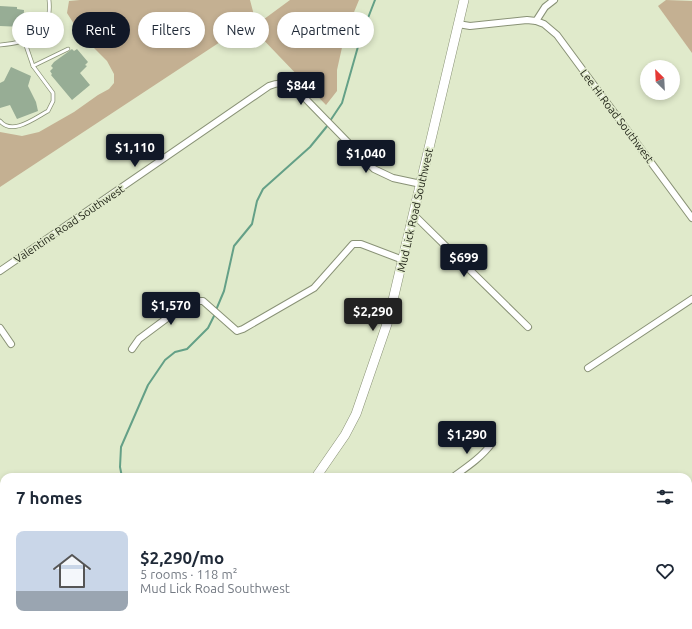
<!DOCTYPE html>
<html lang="en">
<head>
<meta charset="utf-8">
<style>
  :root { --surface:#fff; --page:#f6f6f7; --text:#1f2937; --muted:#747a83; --line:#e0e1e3; --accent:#111827 }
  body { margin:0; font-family:Ubuntu,sans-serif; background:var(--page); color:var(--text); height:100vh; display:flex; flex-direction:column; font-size:15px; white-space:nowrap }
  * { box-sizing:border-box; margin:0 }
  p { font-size:13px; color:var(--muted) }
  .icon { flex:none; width:22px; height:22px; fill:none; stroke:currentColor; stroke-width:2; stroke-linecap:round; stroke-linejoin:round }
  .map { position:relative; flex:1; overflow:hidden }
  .sheet { position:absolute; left:0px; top:473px; width:692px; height:156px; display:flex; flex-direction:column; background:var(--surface); border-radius:12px 12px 0 0; box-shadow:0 2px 6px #0003 }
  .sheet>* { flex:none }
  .top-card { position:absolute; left:12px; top:12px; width:400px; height:36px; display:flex; gap:8px }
  .needle { width:26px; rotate:336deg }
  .tools { position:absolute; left:640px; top:60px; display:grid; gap:8px }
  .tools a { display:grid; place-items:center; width:40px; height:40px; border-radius:50%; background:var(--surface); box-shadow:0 2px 6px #0003; font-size:20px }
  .price { position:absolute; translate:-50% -34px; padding:0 9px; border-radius:4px; background:var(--accent); color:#fff; font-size:13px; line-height:26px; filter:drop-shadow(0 1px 2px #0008) }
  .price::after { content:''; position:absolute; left:50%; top:24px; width:12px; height:9px; margin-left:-6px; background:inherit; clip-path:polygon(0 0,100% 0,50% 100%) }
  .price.selected { background:#222; color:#fff }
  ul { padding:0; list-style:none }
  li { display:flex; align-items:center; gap:12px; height:100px; padding:0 16px }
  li+li { border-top:1px solid var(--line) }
  li span { display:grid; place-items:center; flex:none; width:112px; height:80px; border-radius:8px; color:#555 }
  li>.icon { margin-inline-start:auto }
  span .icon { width:48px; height:48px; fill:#fffc; stroke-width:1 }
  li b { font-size:17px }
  h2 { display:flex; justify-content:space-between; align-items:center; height:48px; padding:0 16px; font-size:17px }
  .pill { padding:0 14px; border-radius:18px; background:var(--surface); box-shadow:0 2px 6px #0003; font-size:14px; line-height:36px }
  .pill.selected { background:var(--accent); color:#fff }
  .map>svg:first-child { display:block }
  .green { fill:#c4b092 }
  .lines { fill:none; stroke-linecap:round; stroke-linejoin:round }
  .stream { stroke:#64a087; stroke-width:2 }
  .building { fill:#97ad95 }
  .lane-casing { stroke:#899276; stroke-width:4.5 }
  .street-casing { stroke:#899276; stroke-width:8 }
  .secondary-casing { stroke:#899276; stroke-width:10 }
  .lane { stroke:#fff; stroke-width:3 }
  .street { stroke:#fff; stroke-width:6 }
  .secondary { stroke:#fff; stroke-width:9 }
  .labels { text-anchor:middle; stroke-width:3.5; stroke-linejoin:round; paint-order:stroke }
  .street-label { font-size:11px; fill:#1c1f14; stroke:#e0eacb }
</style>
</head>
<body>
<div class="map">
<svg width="692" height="629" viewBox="0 0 692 629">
  <rect width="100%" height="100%" fill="#e0eacb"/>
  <g class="green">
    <polygon points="80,0 250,0 255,19 0,187 0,132 22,136 39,132 74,112 98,95 109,89 114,83 114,74 107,61 81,35 67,13 69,1"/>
    <polygon points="290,0 359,0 345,34 337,70 337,91 326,105 252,28"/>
    <polygon points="666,0 692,1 692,53 658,6"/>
  </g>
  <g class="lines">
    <g class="stream">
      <polyline points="330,121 342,103 361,36 375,0"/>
      <polyline points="216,310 224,291 234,246 252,224 257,201 263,189 310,147 328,125"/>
      <polyline points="122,477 120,467 121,447 148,385 165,360 175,352 187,349 208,328 215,314"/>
      <polyline points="87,629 89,625"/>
    </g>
  </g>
  <g class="building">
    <polygon points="0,6 17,7 17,9 24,10 23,27 0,26"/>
    <polygon points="72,49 74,51 77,49 88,62 85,65 87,66 80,73 90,85 72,100 51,75 52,74 50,71 53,68 51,66 54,62"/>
    <polygon points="11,67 31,76 28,86 36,102 38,111 17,119 10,105 0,108 0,83 4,81"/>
  </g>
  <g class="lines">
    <defs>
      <g id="lane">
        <path d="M0,45c28,-2 53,-12 49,-45"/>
        <polyline points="33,66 68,49"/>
        <path d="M0,121c12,15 35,-3 48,-10l5,-10v-8l-20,-27 -9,-26"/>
        <polyline points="51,629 54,625"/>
      </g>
      <g id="street">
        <polyline points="536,21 544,24 557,35 692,218"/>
        <polyline points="458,24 470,26 527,20 536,21 545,7 554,0"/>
        <polyline points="414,215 528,327"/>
        <path d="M0,271l269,-185c10,-4 18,-4 27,3l78,80 19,9 28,6"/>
        <polyline points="0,328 11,344"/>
        <polyline points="132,349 139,339 190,301 203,301 237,331 243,329 314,288 353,244 361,244 403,260"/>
        <polyline points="588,368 692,299"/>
        <path d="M453,477c14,-10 29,-20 39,-34"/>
        <polyline points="688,559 692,558"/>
        <polyline points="365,629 366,625"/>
        <polyline points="649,629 651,625"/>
      </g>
      <g id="secondary">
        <polyline points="316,477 345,435 356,414 388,321 464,0"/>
        <polyline points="0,569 4,573"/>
        <polyline points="60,625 68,629"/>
        <polyline points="262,629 262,625"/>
      </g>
    </defs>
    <use href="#lane" class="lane-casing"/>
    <use href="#street" class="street-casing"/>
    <use href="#secondary" class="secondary-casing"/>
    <use href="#lane" class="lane"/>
    <use href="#street" class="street"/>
    <use href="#secondary" class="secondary"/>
  </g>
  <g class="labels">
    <g class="street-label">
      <text transform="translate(617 116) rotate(53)" y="4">Lee Hi Road Southwest</text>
      <text transform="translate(415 210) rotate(-77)" y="4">Mud Lick Road Southwest</text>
      <text transform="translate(69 224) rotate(-34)" y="4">Valentine Road Southwest</text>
    </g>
  </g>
</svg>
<div class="tools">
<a><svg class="needle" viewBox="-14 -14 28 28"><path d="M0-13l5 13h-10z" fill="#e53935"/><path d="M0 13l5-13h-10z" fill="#747a83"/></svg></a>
</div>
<b class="price" style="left:301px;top:106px">$844</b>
<b class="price" style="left:135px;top:168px">$1,110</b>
<b class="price" style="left:366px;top:174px">$1,040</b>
<b class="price" style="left:464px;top:278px">$699</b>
<b class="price" style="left:171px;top:326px">$1,570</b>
<b class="price selected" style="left:373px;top:332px">$2,290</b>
<b class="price" style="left:467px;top:455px">$1,290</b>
<div class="top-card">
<a class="pill">Buy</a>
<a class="pill selected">Rent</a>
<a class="pill">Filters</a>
<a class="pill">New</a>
<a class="pill">Apartment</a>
</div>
<section class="sheet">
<h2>7 homes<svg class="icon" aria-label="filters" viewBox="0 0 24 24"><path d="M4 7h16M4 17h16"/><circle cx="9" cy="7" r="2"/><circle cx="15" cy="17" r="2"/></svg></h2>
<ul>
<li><span style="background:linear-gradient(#c9d6e8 75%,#9aa5b1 0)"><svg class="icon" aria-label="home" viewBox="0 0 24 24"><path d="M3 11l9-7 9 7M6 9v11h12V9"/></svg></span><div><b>$2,290/mo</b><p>5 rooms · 118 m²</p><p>Mud Lick Road Southwest</p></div><svg class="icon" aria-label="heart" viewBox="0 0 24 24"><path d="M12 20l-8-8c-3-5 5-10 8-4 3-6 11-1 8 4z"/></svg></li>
</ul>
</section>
</div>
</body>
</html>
